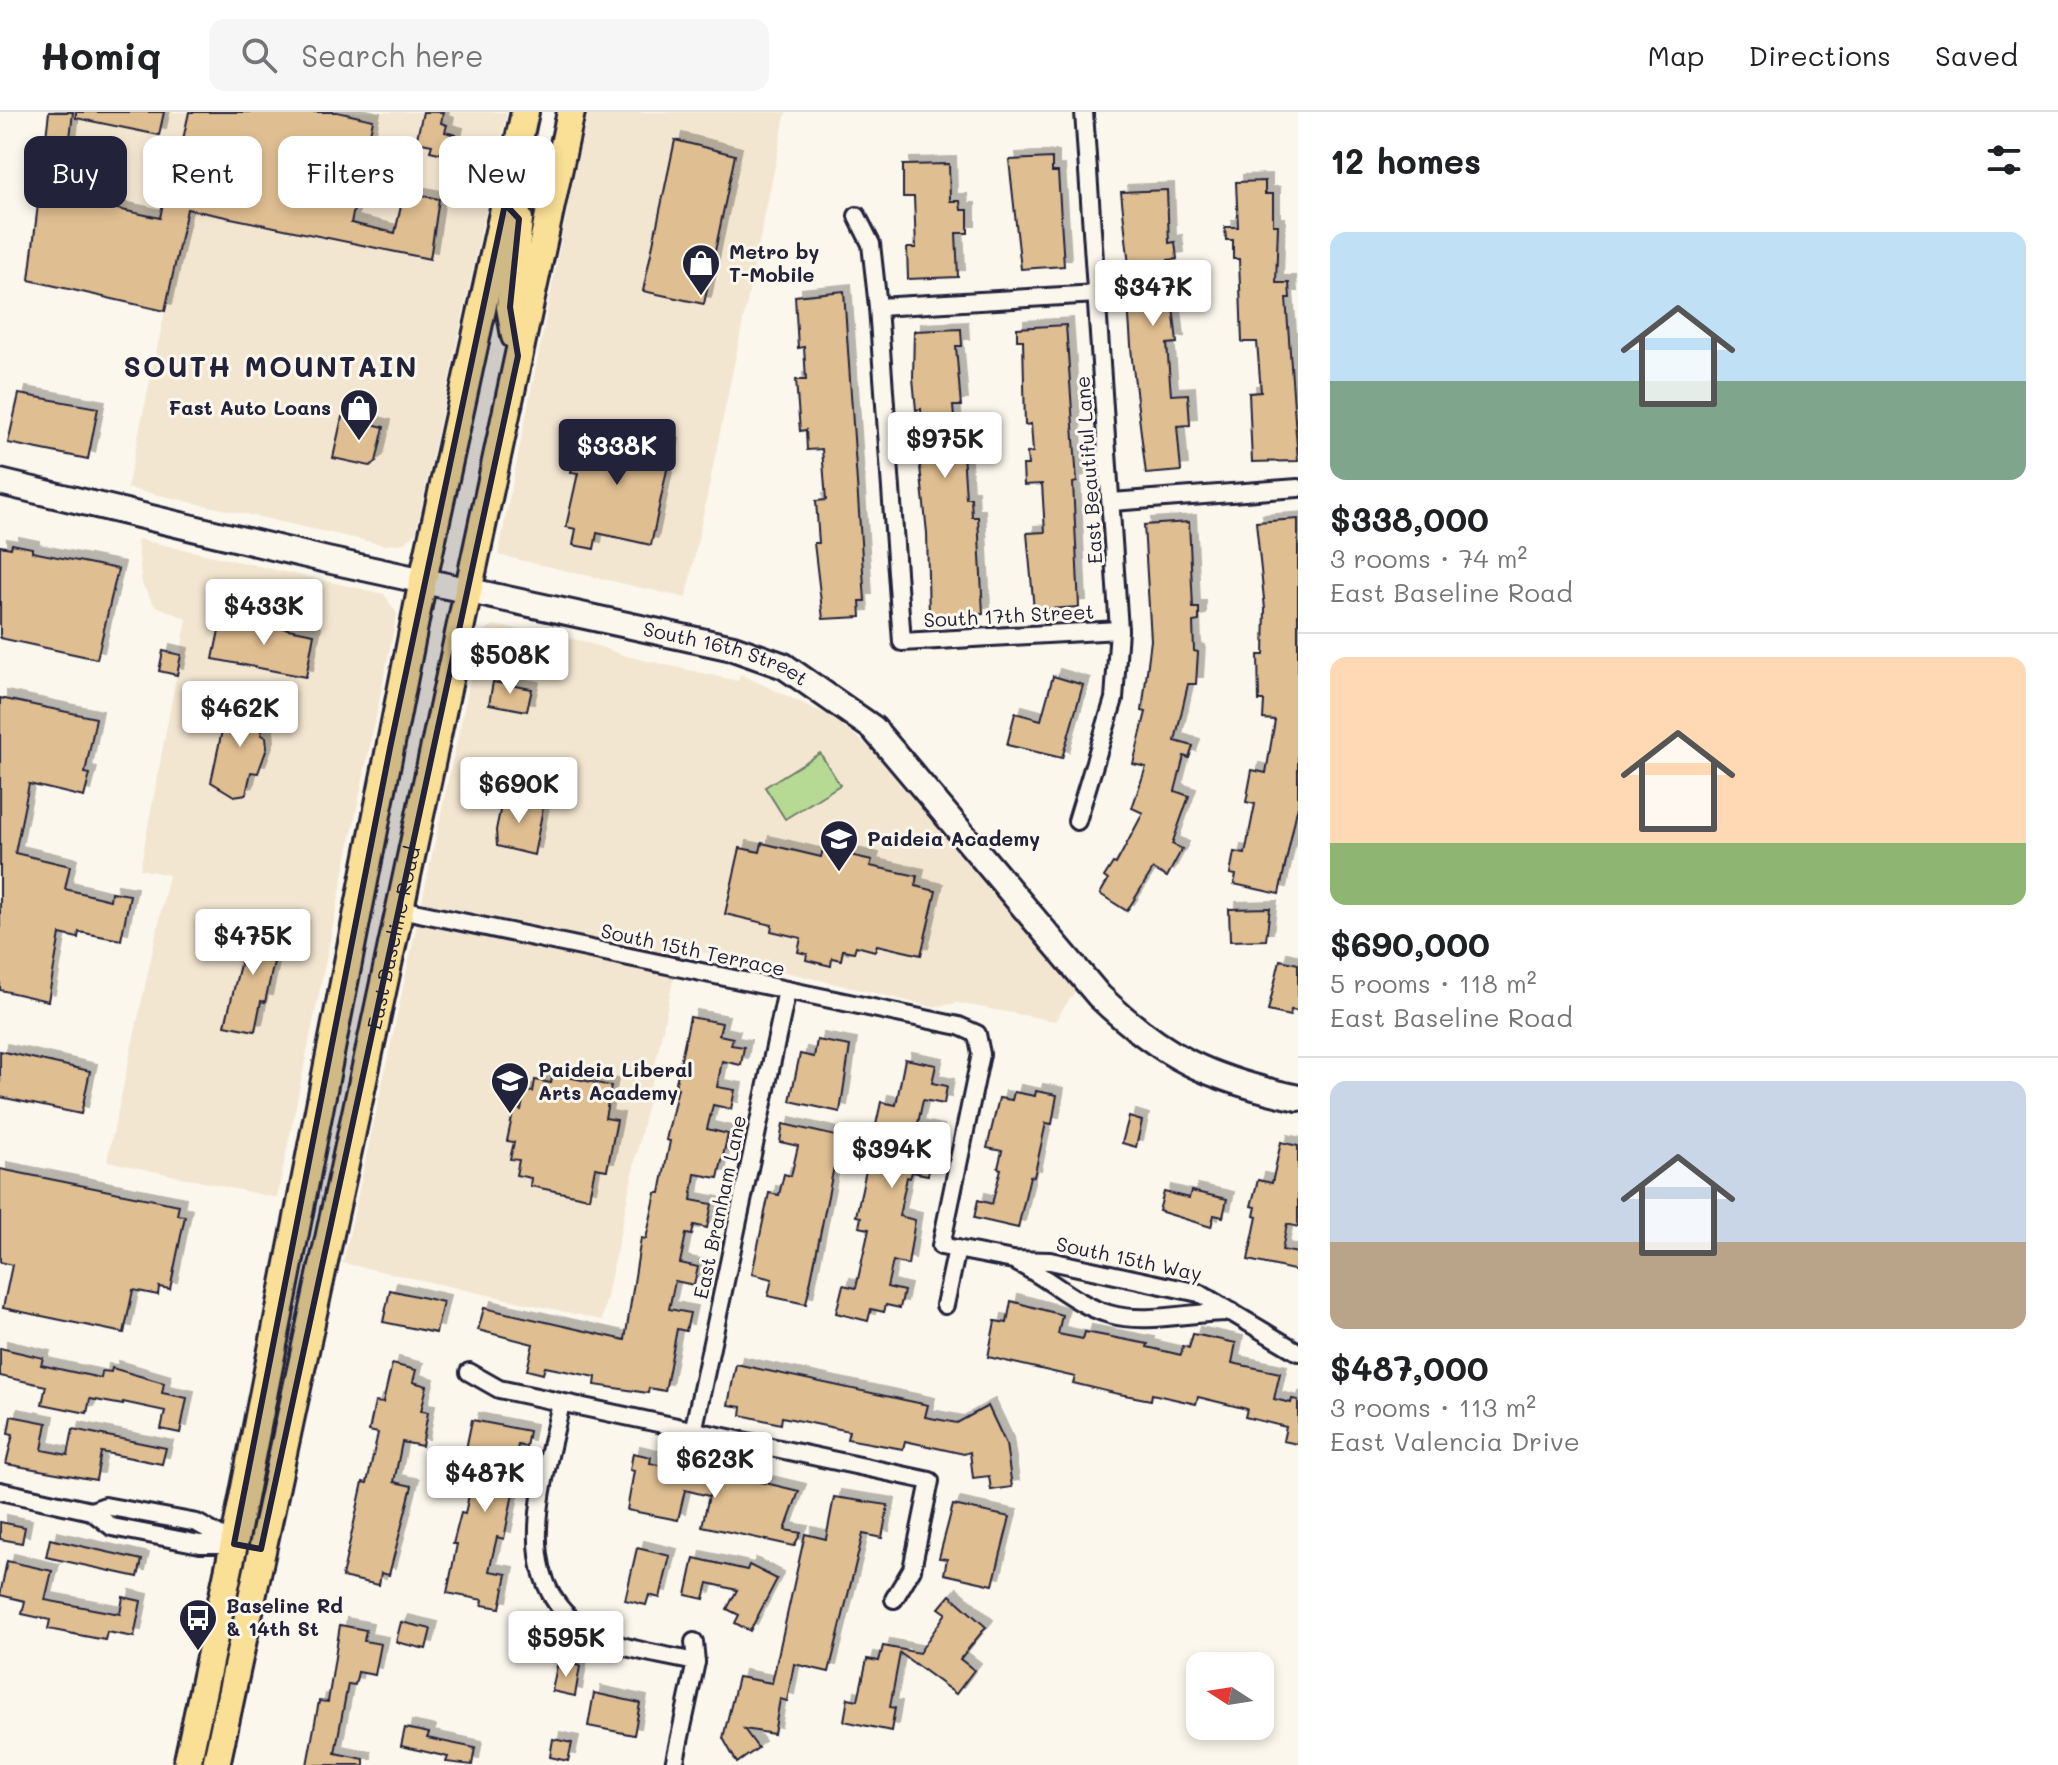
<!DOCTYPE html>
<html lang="en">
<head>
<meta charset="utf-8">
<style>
  :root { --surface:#fff; --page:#f6f6f6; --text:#202124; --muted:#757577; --line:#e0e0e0; --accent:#22223b }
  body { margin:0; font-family:Mali,sans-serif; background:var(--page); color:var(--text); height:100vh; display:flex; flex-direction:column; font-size:30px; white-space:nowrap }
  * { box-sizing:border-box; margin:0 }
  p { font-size:26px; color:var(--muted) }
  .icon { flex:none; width:44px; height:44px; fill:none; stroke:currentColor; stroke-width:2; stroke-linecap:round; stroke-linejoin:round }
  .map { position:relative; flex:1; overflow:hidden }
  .side { display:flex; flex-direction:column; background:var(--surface); width:760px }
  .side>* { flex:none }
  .top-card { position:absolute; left:24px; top:24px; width:760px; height:72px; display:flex; gap:16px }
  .needle { width:52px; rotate:282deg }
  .controls { position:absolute; left:1186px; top:1540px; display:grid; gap:16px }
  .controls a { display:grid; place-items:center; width:88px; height:88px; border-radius:16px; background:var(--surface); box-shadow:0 4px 12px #0003; font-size:40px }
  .price { position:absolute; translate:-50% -68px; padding:0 18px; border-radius:8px; background:#fff; color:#222; font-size:26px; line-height:52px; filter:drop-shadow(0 2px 4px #0008) }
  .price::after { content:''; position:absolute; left:50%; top:48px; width:24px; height:18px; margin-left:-12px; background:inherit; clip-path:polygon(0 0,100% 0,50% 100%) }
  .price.on { background:var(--accent); color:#fff }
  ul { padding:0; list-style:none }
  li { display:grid; align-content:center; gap:16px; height:424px; padding:0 32px }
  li+li { border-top:2px solid var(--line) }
  li span { display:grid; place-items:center; height:248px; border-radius:16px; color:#555 }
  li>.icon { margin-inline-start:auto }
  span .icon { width:144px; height:144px; fill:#fffc; stroke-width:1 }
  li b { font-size:34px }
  h2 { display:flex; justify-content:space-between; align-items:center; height:96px; padding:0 32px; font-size:34px }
  .tag { padding:0 28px; border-radius:16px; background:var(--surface); box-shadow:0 4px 12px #0003; font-size:28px; line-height:72px }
  .tag.on { background:var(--accent); color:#fff }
  header { display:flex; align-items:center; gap:48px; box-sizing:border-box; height:112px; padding:0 40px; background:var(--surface); border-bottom:2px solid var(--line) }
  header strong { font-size:38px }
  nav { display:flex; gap:44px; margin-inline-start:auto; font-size:28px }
  .search { width:560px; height:72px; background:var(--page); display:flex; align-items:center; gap:20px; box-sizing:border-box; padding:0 28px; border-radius:16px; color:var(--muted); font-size:30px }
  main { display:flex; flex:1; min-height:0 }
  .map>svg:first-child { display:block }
  .built { fill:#f3e6d1 }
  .green { fill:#b6d993; stroke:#6c7e67; stroke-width:2 }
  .building { fill:#dfbe91; stroke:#22223b; stroke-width:2; filter:url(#shadow) }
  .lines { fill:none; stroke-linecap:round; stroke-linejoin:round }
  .street-casing { stroke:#22223b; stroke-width:22 }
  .secondary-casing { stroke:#22223b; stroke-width:30 }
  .primary-casing { stroke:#22223b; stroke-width:32 }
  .street { stroke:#fbf7ec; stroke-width:16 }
  .secondary { stroke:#fbf7ec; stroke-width:24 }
  .primary { stroke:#fadf96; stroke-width:26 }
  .marked { fill:#22223b; fill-opacity:0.2; stroke:#22223b; stroke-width:6; stroke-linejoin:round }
  .labels { text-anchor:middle; stroke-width:6; stroke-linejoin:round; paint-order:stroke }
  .poi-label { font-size:20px; font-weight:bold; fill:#22223b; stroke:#fbf7ec; text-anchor:start }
  .street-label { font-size:20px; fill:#22223b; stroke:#fbf7ec }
  .district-label { font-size:28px; font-weight:bold; letter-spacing:2px; fill:#22223b; stroke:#fbf7ec }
</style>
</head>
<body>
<header>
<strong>Homiq</strong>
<div class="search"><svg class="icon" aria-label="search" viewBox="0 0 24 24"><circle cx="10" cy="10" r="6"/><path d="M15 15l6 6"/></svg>Search here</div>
<nav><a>Map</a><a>Directions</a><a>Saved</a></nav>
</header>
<main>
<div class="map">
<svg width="1298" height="1653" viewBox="0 0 1298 1653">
  <defs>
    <filter id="shadow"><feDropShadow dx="7" dy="-7" stdDeviation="0" flood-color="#0004"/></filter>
  </defs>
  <rect width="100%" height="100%" fill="#fbf7ec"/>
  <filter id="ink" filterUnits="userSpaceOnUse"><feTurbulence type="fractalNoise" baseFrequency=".0125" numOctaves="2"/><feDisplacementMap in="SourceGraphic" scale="16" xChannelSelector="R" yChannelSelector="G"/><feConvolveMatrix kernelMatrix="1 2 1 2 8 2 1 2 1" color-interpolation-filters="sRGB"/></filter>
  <g filter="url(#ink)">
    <g class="built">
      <polygon points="49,0 507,0 416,420 405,431 385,433 127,376 165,199 27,169"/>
      <polygon points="587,0 786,0 686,486 498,443"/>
      <polygon points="137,427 384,482 397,502 277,1086 107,1049 169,763 140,757 187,507 154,493 142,472"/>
      <polygon points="493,513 583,529 626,544 738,569 740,562 832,605 877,641 920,688 1076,878 1055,909 957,891 933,895 680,835 602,1208 343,1151 476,541 481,522"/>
    </g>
    <polygon class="green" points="820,641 840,673 785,707 765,675"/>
    <g class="building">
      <polygon points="49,0 73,0 66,61 57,60 55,84 160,106 164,86 184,90 191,58 177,55 189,0 337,0 373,8 351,111 395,121 404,80 439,87 430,147 187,97 165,199 29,168"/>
      <polygon points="76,0 164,0 159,23 76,6"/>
      <polygon points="423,0 443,0 441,11 447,13 445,20 456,23 452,44 430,39 432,33 416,30"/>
      <polygon points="675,28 735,43 704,192 643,179"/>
      <polygon points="1052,46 1052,60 1058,60 1064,154 1021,157 1009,48"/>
      <polygon points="949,52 950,89 960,89 961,98 968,98 968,121 956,121 958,165 908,167 907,136 916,136 914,85 903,85 903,53"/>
      <polygon points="1265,69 1265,82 1273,82 1273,113 1278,113 1276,171 1289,171 1290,186 1286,186 1298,349 1252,350 1249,281 1261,280 1257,230 1242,230 1239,147 1233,147 1233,128 1226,128 1225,115 1238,115 1236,70"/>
      <polygon points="1167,78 1169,131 1175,130 1177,147 1168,148 1177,231 1167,232 1171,283 1188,282 1190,313 1177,314 1181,359 1146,362 1132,247 1126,163 1130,163 1121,80"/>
      <polygon points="844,179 865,489 860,489 861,505 823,507 814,431 819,431 816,389 826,388 822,337 807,338 806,318 800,319 796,268 806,268 804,235 798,236 795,184"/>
      <polygon points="1066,213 1077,370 1073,371 1079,495 1034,498 1027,421 1045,420 1042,372 1024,373 1023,353 1028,353 1027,341 1033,340 1031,312 1025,313 1023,228 1017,228 1017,216"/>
      <polygon points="961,217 962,234 956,234 961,294 953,294 957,341 963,341 966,386 971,386 972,405 978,405 983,502 929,505 927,421 919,345 924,344 921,297 916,298 913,266 914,219"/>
      <polygon points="19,282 98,296 88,347 8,331"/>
      <polygon points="342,305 384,315 376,350 370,354 333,346"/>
      <polygon points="581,314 672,334 651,433 597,421 594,437 573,433 576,417 566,415 578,361 571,360"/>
      <polygon points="1298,407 1298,693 1279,782 1234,772 1236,763 1230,762 1234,740 1245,742 1255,692 1246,690 1252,658 1266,661 1275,608 1263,607 1264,589 1259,589 1258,543 1264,543 1265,497 1256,410"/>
      <polygon points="1189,410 1193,496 1199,496 1199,509 1193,510 1194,539 1198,540 1196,572 1188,572 1175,629 1193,634 1189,646 1184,644 1175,679 1189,684 1172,732 1182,737 1167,765 1153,757 1127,799 1100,782 1108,768 1104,765 1113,751 1116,752 1143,701 1132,696 1146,655 1133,652 1146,600 1142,599 1151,528 1144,413"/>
      <polygon points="12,432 32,436 32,440 118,457 97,547 0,526 0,434 11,436"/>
      <polygon points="222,504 314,522 306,565 213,547"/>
      <polygon points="163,539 181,543 177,563 159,559"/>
      <polygon points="1053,564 1083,573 1062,646 1007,633 1015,601 1041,608"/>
      <polygon points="493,570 532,577 527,599 489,592"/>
      <polygon points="0,586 96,606 85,661 90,662 84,685 29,672 15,741 70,754 65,777 110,788 111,780 130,783 121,828 79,820 78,826 60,822 48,889 0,878"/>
      <polygon points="247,592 266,603 261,623 266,625 267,636 258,661 251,660 246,682 234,684 211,670 227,595"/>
      <polygon points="508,684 526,694 527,688 544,691 534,743 497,734 496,718 501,694"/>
      <polygon points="762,731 821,745 823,737 872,748 870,754 917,764 915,774 936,779 921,843 877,833 875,839 856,834 854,840 843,838 841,848 832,846 831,854 806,848 807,842 798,840 801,826 771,819 772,813 725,802 740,736 760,740"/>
      <polygon points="1270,796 1266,828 1230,829 1229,797"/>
      <polygon points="250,812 281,819 265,890 261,889 255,919 225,913"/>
      <polygon points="1280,848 1298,852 1298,899 1291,898 1290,904 1268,899"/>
      <polygon points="690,905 722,911 719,923 733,926 731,933 744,935 741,953 722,949 717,975 735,978 731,997 713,993 707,1017 728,1022 718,1066 695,1062 691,1088 712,1092 707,1116 694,1113 692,1123 686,1122 680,1151 698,1155 694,1173 675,1169 669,1197 690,1201 686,1219 677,1217 665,1279 649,1276 648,1281 595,1273 596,1265 545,1255 543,1262 527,1258 533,1232 478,1218 484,1196 625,1228 641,1126 646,1127 656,1081 660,1081 670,1029 666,1028 678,976 675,975"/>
      <polygon points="817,928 850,934 840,1000 790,989 800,942 814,945"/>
      <polygon points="0,939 90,959 81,1002 0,985"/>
      <polygon points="905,947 936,953 932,971 947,974 944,992 923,988 917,1016 937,1020 928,1063 912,1060 910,1066 907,1065 899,1104 915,1108 908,1153 893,1149 887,1175 904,1179 900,1196 886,1193 884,1200 871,1197 868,1209 836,1201 843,1173 856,1176 869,1117 859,1115 861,1105 856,1104 881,990 896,993"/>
      <polygon points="553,962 611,974 605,1006 617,1008 607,1058 595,1056 589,1086 530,1074 531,1066 516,1063 519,1048 510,1047 514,1030 507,1029 514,996 521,998 525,979 533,980 535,968 551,971"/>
      <polygon points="1036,979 1057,983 1052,1012 1046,1011 1034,1065 1030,1064 1018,1116 974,1106 978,1088 992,1092 1001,1057 998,1056 1002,1039 987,1036 999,986 1012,988 1014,980 1035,984"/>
      <polygon points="1129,1005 1142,1009 1136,1035 1122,1031"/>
      <polygon points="783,1012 840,1025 806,1192 768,1184 772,1167 752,1162 769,1081 779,1083 784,1062 791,1064 798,1034 780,1030"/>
      <polygon points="1281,1030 1298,1034 1298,1115 1287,1112 1282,1138 1298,1141 1298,1159 1248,1148 1257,1105 1254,1104 1256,1095 1251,1094 1258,1068 1272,1071"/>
      <polygon points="0,1057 179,1093 177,1103 185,1104 170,1177 159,1175 158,1183 133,1178 124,1221 3,1196 12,1153 0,1150"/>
      <polygon points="1191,1079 1227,1087 1223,1105 1214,1103 1211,1115 1159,1099 1164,1080 1189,1086"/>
      <polygon points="390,1178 443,1190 436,1221 383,1210"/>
      <polygon points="1011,1189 1062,1203 1058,1222 1083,1227 1085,1220 1148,1232 1147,1235 1181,1243 1183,1234 1189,1236 1193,1222 1236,1231 1232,1251 1280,1261 1274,1287 1291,1291 1292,1287 1298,1288 1298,1332 1283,1329 1286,1315 1245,1305 1247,1297 1198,1285 1196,1292 1152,1282 1151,1288 1114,1281 1073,1271 1075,1265 988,1245 995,1209 1007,1211"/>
      <polygon points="0,1236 43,1246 41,1253 68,1259 101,1266 102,1259 111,1260 112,1256 164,1271 162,1281 187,1286 180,1321 161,1317 165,1299 123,1290 123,1293 90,1287 87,1301 42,1292 46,1274 0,1264"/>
      <polygon points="392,1252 416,1258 413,1270 427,1274 421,1299 428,1300 422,1334 402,1330 394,1370 412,1374 389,1463 381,1461 379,1473 342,1465 363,1370 367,1371 378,1321 369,1319 375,1290 383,1291"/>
      <polygon points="736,1252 928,1293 925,1305 957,1311 988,1294 1006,1332 1012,1375 991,1378 989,1364 973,1366 970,1340 964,1342 905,1329 903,1337 847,1327 849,1319 782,1305 781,1312 741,1303 742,1295 728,1293"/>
      <polygon points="11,1304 47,1311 42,1338 68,1343 73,1317 166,1336 162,1352 101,1340 96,1368 6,1352 13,1322 8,1321"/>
      <polygon points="472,1308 529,1319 526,1335 518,1333 515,1347 509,1346 502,1379 513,1381 504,1427 497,1425 489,1459 507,1462 500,1496 482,1493 483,1488 447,1481 457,1432 453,1432 461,1401 465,1402 478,1339 466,1337"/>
      <polygon points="633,1341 651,1345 650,1351 691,1361 693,1354 799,1379 785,1418 801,1421 794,1434 702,1414 709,1384 685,1378 678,1408 627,1398 634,1359 630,1358"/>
      <polygon points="834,1385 888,1393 882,1426 863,1422 829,1560 794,1552 787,1589 780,1587 774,1622 744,1617 758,1636 737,1651 723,1626 738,1565 772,1571 805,1422 826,1427"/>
      <polygon points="953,1393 1010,1405 993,1473 944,1462 947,1447 939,1446"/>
      <polygon points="0,1410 25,1415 22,1431 0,1427"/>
      <polygon points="50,1427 142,1448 138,1465 46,1445"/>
      <polygon points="637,1436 670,1444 660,1486 649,1483 646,1493 625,1488"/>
      <polygon points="694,1446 747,1458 749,1453 777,1467 750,1519 735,1511 739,1503 727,1497 737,1478 708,1471 704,1487 686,1483"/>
      <polygon points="7,1449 52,1459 45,1488 120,1502 123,1485 141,1489 134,1525 107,1520 105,1528 48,1517 50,1508 22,1502 25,1489 0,1483"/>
      <polygon points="950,1483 986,1515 960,1547 974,1558 956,1582 900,1541 890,1595 895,1596 891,1619 844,1609 848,1586 858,1588 867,1547 879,1549 883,1534 919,1541 946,1501 939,1496"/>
      <polygon points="401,1510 431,1517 426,1537 396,1530"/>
      <polygon points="340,1513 366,1518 364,1529 381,1532 375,1563 358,1560 355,1573 348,1572 335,1641 364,1647 364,1653 307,1653 319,1589 328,1590"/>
      <polygon points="558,1549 580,1554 575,1584 552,1579"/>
      <polygon points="594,1581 640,1591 634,1623 588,1614"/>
      <polygon points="405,1616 429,1621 427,1626 475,1636 472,1653 446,1650 448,1645 401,1634"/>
      <polygon points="553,1627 572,1631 568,1649 550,1645"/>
    </g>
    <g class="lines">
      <defs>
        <g id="street">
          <polyline points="857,104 871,132 878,195 902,530 1119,518"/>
          <polyline points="878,195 1097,182"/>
          <polyline points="1112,390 1298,376"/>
          <polyline points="1077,709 1114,587 1119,518 1084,0"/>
          <polyline points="400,797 959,914 977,922 981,942 941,1134 1013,1148 1050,1149 1199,1181 1298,1240"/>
          <path d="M1018,1151c31,15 58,42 91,51 39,11 83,-3 123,-2"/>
          <polyline points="945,1193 957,1137"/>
          <polyline points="469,1260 499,1277 930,1369 912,1457 894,1487"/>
          <path d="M561,1291c-18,86 -61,199 52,240 26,9 55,13 83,19"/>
          <polyline points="693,1320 787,878"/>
          <polyline points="0,1379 91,1399 112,1415 200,1432 234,1432"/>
          <polyline points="91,1399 105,1394 197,1411 234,1432"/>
          <polyline points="674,1653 696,1550 694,1530"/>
        </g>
        <g id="secondary">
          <path id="s1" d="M0,370l327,78 406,88 51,18 89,62 226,268c65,62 111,83 199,102"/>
        </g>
        <g id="primary">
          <polyline points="505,92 513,95 519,107 510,195 515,224"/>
          <polyline points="187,1653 234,1432 423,468 525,0"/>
          <path id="s2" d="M216,1653l355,-1653"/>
        </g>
      </defs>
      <use href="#street" class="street-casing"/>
      <use href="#secondary" class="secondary-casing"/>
      <use href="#primary" class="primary-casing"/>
      <use href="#street" class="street"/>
      <use href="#secondary" class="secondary"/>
      <use href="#primary" class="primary"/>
    </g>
  </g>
  <path class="marked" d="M505,92l14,15 -9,88 8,49 -257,1193 -27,-5 156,-796z"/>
  <defs>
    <symbol id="shop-pin" viewBox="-11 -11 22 30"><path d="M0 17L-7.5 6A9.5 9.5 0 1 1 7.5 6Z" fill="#22223b" stroke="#fbf7ec"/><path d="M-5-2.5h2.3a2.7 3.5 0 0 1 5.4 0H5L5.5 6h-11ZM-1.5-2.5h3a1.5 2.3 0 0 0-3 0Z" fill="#fff"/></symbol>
    <symbol id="school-pin" viewBox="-11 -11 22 30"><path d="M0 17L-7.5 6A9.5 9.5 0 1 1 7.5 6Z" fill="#22223b" stroke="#fbf7ec"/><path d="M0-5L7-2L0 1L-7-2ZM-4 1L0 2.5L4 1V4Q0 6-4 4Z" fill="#fff"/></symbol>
    <symbol id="bus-pin" viewBox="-11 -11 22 30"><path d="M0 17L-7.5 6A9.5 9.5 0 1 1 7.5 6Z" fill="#22223b" stroke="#fbf7ec"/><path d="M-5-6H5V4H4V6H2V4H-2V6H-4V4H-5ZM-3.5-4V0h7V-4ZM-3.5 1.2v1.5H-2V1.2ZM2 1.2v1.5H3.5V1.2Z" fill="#fff"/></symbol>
  </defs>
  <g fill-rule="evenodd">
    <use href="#shop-pin" x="679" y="129" width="44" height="60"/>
    <use href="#shop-pin" x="337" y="274" width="44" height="60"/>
    <use href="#school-pin" x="817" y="705" width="44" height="60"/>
    <use href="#school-pin" x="488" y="947" width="44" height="60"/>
    <use href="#bus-pin" x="176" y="1484" width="44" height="60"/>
  </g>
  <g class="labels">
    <g class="poi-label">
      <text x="729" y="147">Metro by<tspan x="729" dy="23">T-Mobile</tspan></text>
      <text x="331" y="303" text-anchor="end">Fast Auto Loans</text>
      <text x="867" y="734">Paideia Academy</text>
      <text x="538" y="965">Paideia Liberal<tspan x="538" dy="23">Arts Academy</tspan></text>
      <text x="226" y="1501">Baseline Rd<tspan x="226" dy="23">&amp; 14th St</tspan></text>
    </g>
    <g class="street-label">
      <text transform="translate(1089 358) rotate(-94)" y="7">East Beautiful Lane</text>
      <text transform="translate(1009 504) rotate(-3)" y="7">South 17th Street</text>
      <text dy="7" stroke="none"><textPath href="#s1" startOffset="746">South 16th Street</textPath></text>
      <text dy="7" stroke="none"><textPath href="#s2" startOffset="846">East Baseline Road</textPath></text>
      <text transform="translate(693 838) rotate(12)" y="7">South 15th Terrace</text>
      <text transform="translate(720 1095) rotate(-78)" y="7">East Branham Lane</text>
      <text transform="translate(1129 1147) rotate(12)" y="7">South 15th Way</text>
    </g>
    <g class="district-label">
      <text x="271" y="265">SOUTH MOUNTAIN</text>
    </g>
  </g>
</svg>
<div class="controls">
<a><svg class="needle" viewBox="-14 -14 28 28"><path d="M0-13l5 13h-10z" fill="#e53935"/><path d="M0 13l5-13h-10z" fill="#757577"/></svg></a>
</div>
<b class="price" style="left:1153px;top:216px">$347K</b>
<b class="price" style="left:945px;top:368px">$975K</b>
<b class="price on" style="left:617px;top:375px">$338K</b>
<b class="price" style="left:264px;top:535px">$433K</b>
<b class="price" style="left:510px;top:584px">$508K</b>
<b class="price" style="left:240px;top:637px">$462K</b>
<b class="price" style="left:519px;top:713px">$690K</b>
<b class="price" style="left:253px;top:865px">$475K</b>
<b class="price" style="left:892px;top:1078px">$394K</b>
<b class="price" style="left:715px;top:1388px">$623K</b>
<b class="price" style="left:485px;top:1402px">$487K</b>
<b class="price" style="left:566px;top:1567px">$595K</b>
<div class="top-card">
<a class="tag on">Buy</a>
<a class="tag">Rent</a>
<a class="tag">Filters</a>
<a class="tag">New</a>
</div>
</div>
<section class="side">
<h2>12 homes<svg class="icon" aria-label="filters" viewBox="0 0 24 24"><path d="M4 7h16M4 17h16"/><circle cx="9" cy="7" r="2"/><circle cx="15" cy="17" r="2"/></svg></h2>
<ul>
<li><span style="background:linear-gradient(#bfe0f5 60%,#7fa58c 0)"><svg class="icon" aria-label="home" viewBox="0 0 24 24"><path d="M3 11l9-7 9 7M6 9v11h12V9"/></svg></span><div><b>$338,000</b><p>3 rooms · 74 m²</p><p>East Baseline Road</p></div></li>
<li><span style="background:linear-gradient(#ffd9b3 75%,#8fb573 0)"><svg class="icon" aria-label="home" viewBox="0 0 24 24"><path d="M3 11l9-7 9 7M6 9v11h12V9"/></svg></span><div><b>$690,000</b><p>5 rooms · 118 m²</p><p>East Baseline Road</p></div></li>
<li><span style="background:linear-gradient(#c9d6e8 65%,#b9a48a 0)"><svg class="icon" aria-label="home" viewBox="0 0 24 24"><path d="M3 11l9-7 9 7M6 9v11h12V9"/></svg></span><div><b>$487,000</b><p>3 rooms · 113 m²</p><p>East Valencia Drive</p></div></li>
</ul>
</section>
</main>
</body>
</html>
